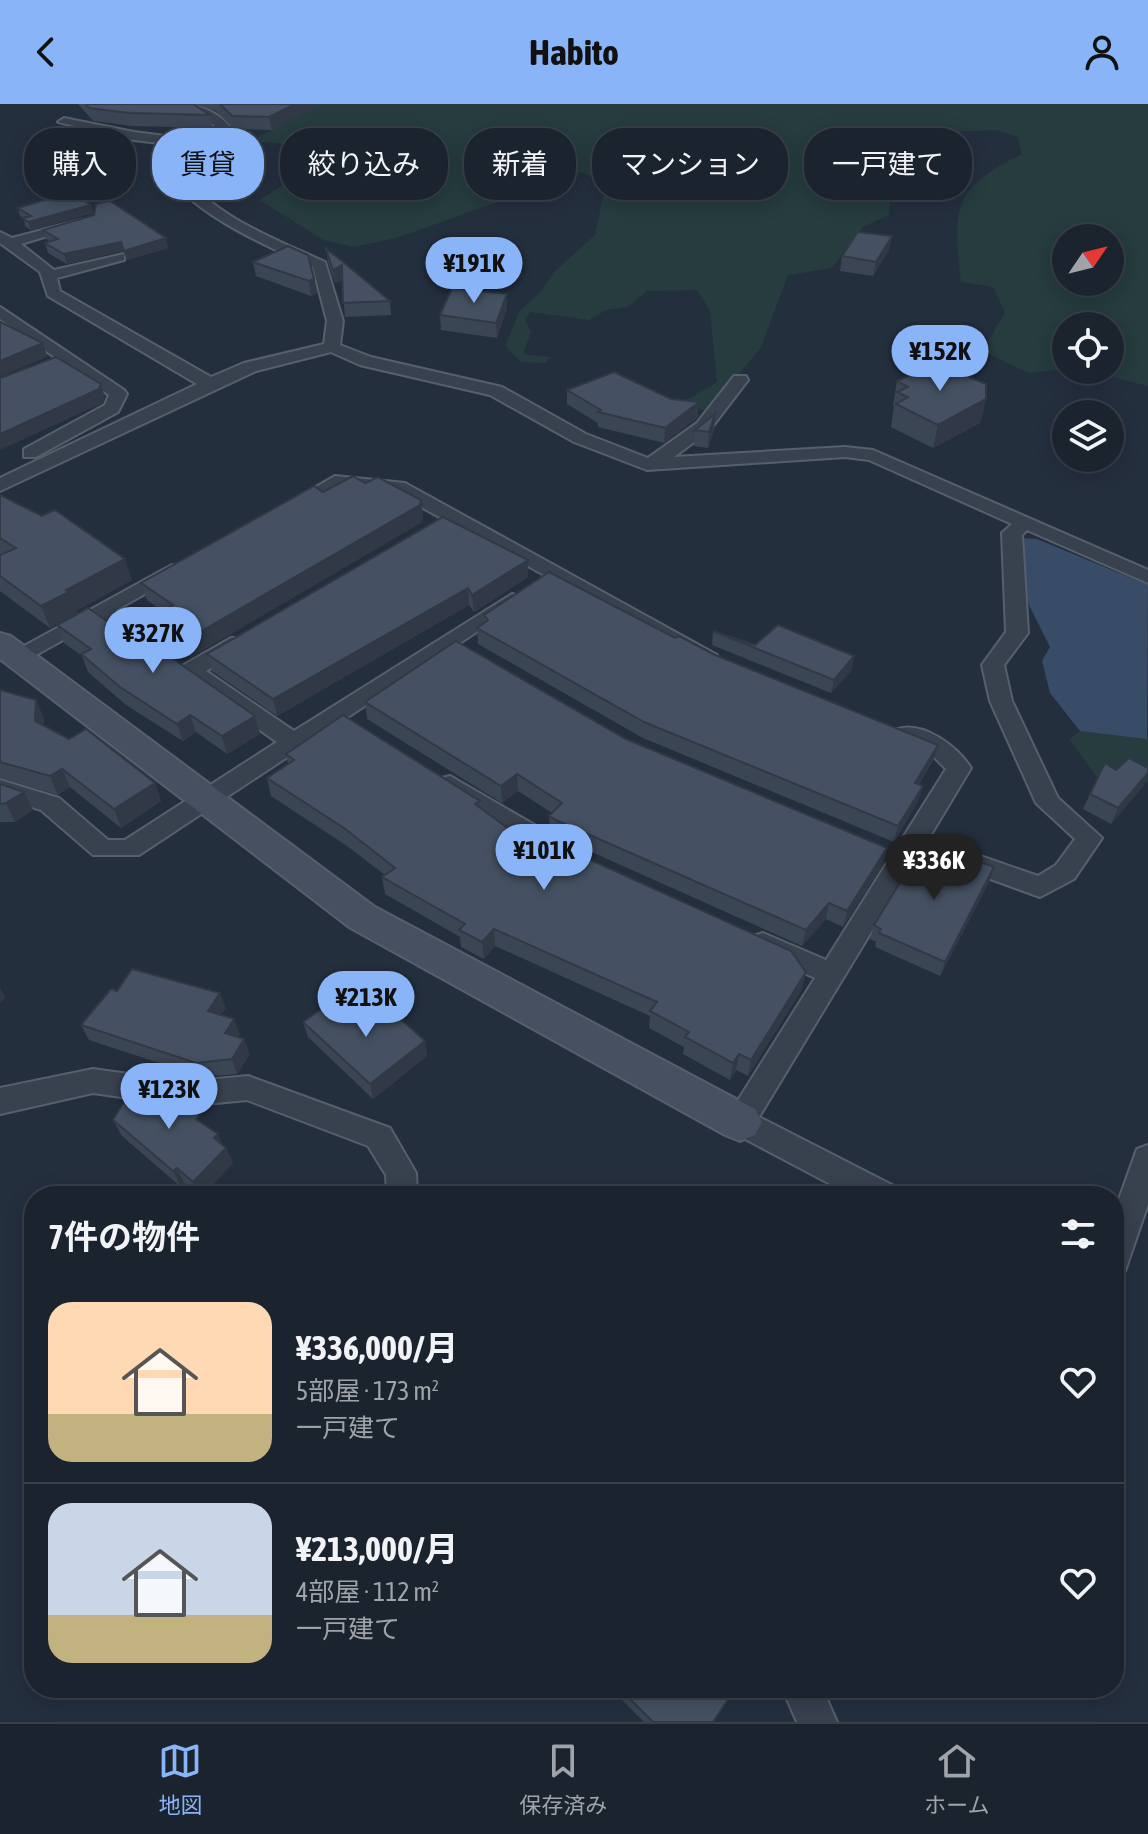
<!DOCTYPE html>
<html lang="ja">
<head>
<meta charset="utf-8">
<style>
  :root { --surface:#1b232e; --page:#242b36; --text:#f1f3f6; --muted:#a0a4aa; --line:#39404a; --accent:#8ab4f8 }
  body { margin:0; font-family:"Asap Condensed","Noto Sans JP",sans-serif; background:var(--page); color:var(--text); height:100vh; display:flex; flex-direction:column; font-size:30px; white-space:nowrap }
  * { box-sizing:border-box; margin:0 }
  p { font-size:26px; color:var(--muted) }
  .icon { flex:none; width:44px; height:44px; fill:none; stroke:currentColor; stroke-width:2; stroke-linecap:round; stroke-linejoin:round }
  .map { position:relative; flex:1; overflow:hidden }
  .panel { position:absolute; left:24px; top:1082px; width:1100px; height:512px; display:flex; flex-direction:column; background:var(--surface); border-radius:32px; box-shadow:0 4px 20px #0003,0 0 0 2px var(--line) }
  .panel>* { flex:none }
  .guide { position:absolute; left:24px; top:24px; width:1100px; height:72px; display:flex; gap:16px }
  .needle { width:52px; rotate:55deg }
  .tools { position:absolute; left:1052px; top:120px; display:grid; gap:16px }
  .tools a { display:grid; place-items:center; width:72px; height:72px; border-radius:50%; background:var(--surface); box-shadow:0 4px 20px #0003,0 0 0 2px var(--line); font-size:40px }
  .price { position:absolute; translate:-50% -68px; padding:0 18px; border-radius:28px; background:var(--accent); color:#111; font-size:26px; line-height:52px; filter:drop-shadow(0 2px 4px #0008) }
  .price::after { content:''; position:absolute; left:50%; top:48px; width:24px; height:18px; margin-left:-12px; background:inherit; clip-path:polygon(0 0,100% 0,50% 100%) }
  .price.on { background:#222; color:#fff }
  ul { padding:0; list-style:none }
  li { display:flex; align-items:center; gap:24px; height:200px; padding:0 24px }
  li+li { border-top:2px solid var(--line) }
  li span { display:grid; place-items:center; flex:none; width:224px; height:160px; border-radius:24px; color:#555 }
  li>.icon { margin-inline-start:auto }
  span .icon { width:96px; height:96px; fill:#fffc; stroke-width:1 }
  li b { font-size:34px }
  h2 { display:flex; justify-content:space-between; align-items:center; height:96px; padding:0 24px; font-size:34px }
  .chip { padding:0 28px; border-radius:32px; background:var(--surface); box-shadow:0 4px 20px #0003,0 0 0 2px var(--line); font-size:28px; line-height:72px }
  .chip.on { background:var(--accent); color:#111 }
  header { display:flex; justify-content:space-between; align-items:center; height:104px; padding:0 24px; background:var(--accent); color:#111; font-size:36px; font-weight:700 }
  .tabs { display:flex; justify-content:space-around; align-items:center; height:112px; border-top:2px solid var(--line); background:var(--surface); font-size:22px; color:var(--muted) }
  .tabs a { display:grid; justify-items:center; gap:4px }
  .tabs .on { color:var(--accent) }
  .map>svg:first-child { display:block }
  .green { fill:#263c3f; fill-rule:evenodd }
  .water { fill:#394c67 }
  .lines { fill:none; stroke-linecap:round; stroke-linejoin:round }
  .street-casing { stroke:#565f6c; stroke-width:4 }
  .secondary-casing { stroke:#565f6c; stroke-width:4 }
  .street { fill:#38414e; fill-rule:evenodd }
  .secondary { fill:#465061; fill-rule:evenodd }
  .wall { fill:#3b4654 }
  .shaded-wall { fill:#303945 }
  .building { fill:#455162; stroke:#303945; stroke-width:2 }
</style>
</head>
<body>
<header><svg class="icon" aria-label="back" viewBox="0 0 24 24"><path d="M15 5l-7 7 7 7"/></svg>Habito<svg class="icon" aria-label="person" viewBox="0 0 24 24"><circle cx="12" cy="8" r="4"/><path d="M4 21q1-7 8-7t8 7"/></svg></header>
<div class="map">
<svg width="1148" height="1618" viewBox="0 0 1148 1618">
  <rect width="100%" height="100%" fill="#242f3e"/>
  <g class="green">
    <path d="M266,0h882v282l-64,-16h26v-44h-44v43l-38,4 -46,-22 23,-38 -12,-26 -32,-5c-8,-74 -10,-93 61,-128l-4,-17 -22,-7 -48,2 -25,11 -31,38 -3,34 -26,12 -31,41 -44,7 -27,72 -52,65 -29,-8 37,-22 -7,-71 -13,-21 -50,1 -20,16 -21,3 -17,10 -59,-8 -5,8 6,12 -8,22 27,3 -4,6 -25,-1 -16,-16 14,-34 23,-22 12,-18 41,-37 10,-48c-17,-19 -35,-17 -58,-11l-1,9 -150,53 -42,9 -31,-7 -63,-40 34,-23 93,-4 32,-10 9,-29 -17,12 -51,5 -109,-10 31,-17zM1066,134h44v44h-44z"/>
    <polygon points="1080,627 1148,634 1148,678 1141,681 1099,676 1069,635"/>
  </g>
  <polygon class="water" points="1018,434 1037,435 1148,481 1147,635 1080,627 1050,589 1042,557 1050,543 1029,501"/>
  <g class="lines">
    <defs>
      <g id="street">
        <path d="M182,0c21,0 48,14 54,35l-7,11 -44,23c22,41 99,70 140,89l18,59 -3,24 31,12 131,30 84,47 62,24 49,-35 37,-47h12l2,4 -39,51 -35,26 171,-10 28,3 275,120v13l-121,-53 -5,5 6,98 -24,32 8,36 46,97 44,40 -28,41 -34,18 -121,-44 -160,264 135,69 4,10h-45l-123,-65 -5,-9 5,-9 85,-135 -61,-28 -4,-7 4,-7 9,-3 63,27 120,-191 -17,-17 -31,-13 -3,-5 3,-5c26,-8 60,18 73,39l-42,70 109,38 18,-11 19,-26 -39,-36 -46,-102 -8,-36 24,-33 -4,-99 10,-9 -143,-64 -24,-3 -198,13 -73,-28 -84,-47 -130,-30 -29,-13 -75,19 -256,120v-13l197,-94 -149,-88 -8,-24 -40,-29v-11l12,6 72,-19v6l-63,19 33,26 70,-16v6l-67,18 3,13 151,86 33,-14 80,-19 3,-23 -14,-54c-29,-13 -144,-62 -140,-98l36,-20 -75,-9 -76,-18 6,-4 70,14 85,11 4,-5 -2,-8z"/>
        <polygon points="0,203 124,286 127,290 118,308 36,353 24,353 24,345 105,301 109,291 0,215"/>
        <polygon points="335,372 405,379 717,551 706,558 698,556 394,388 338,384 298,407 291,409 281,403"/>
        <polygon points="172,461 179,463 182,467 179,471 116,506 166,540 169,545 166,550 150,550 101,515 25,557 17,559 6,552"/>
        <polygon points="512,490 519,492 522,496 519,500 139,751 93,751 41,706 0,693 0,676 59,694 108,736 125,736 277,638 182,572 179,567 182,562 231,534 247,534 250,539 247,544 206,567 294,627"/>
        <polygon points="450,672 569,741 572,747 569,753 551,753 442,686 438,680 442,674"/>
        <polygon points="93,965 185,978 248,972 390,1024 416,1069 417,1092 387,1092 386,1071 368,1042 247,996 185,1002 93,989 0,1010 0,984"/>
        <polygon points="1148,1041 1148,1100 1125,1167 1114,1171 1114,1109 1137,1045"/>
        <polygon points="782,1584 822,1584 837,1618 797,1618"/>
      </g>
      <polygon id="secondary" points="0,529 11,532 375,803 755,1005 762,1018 755,1031 740,1037 725,1031 349,823 0,555"/>
    </defs>
    <use href="#street" class="street-casing"/>
    <use href="#secondary" class="secondary-casing"/>
    <use href="#street" class="street"/>
    <use href="#secondary" class="secondary"/>
  </g>
  <g class="wall">
    <polygon points="78,0 322,0 272,26 234,25 216,7 194,0 210,11 212,24 132,22 93,17"/>
    <polygon points="91,101 93,109 31,126 25,122 24,114 20,112 18,104"/>
    <polygon points="43,126 168,144 127,156 123,147 67,160 48,149 45,139 50,138 46,135"/>
    <polygon points="892,132 889,146 873,172 840,167 842,152"/>
    <polygon points="326,145 390,197 391,211 345,213 342,176 335,179 328,158"/>
    <polygon points="253,158 314,175 317,189 311,192 256,172"/>
    <polygon points="507,204 497,234 441,226 440,211"/>
    <polygon points="897,277 986,295 980,319 933,344 891,323 894,302 893,301"/>
    <polygon points="567,286 671,295 698,313 664,339 598,323 598,319 567,300"/>
    <polygon points="715,310 714,326 708,344 694,342 695,326"/>
    <polygon points="323,388 423,413 422,418 191,553 156,530 151,513 162,507 147,496 141,479"/>
    <polygon points="0,391 132,476 76,507 77,510 50,524 0,487"/>
    <polygon points="443,413 528,473 474,508 469,501 277,612 212,567 207,550"/>
    <polygon points="484,511 675,534 938,641 933,657 919,680 923,682 918,697 894,738 643,634 478,540 477,524 484,519"/>
    <polygon points="57,521 123,528 255,612 260,630 227,650 196,628 183,637 126,601 88,568 82,552 64,539"/>
    <polygon points="713,527 755,541 852,566 831,589 712,541"/>
    <polygon points="0,586 44,614 43,622 155,679 161,697 121,724 70,683 58,691 0,674"/>
    <polygon points="365,598 626,635 887,744 883,760 843,823 826,815 802,842 558,733 550,728 549,712 552,709 518,687 502,699 367,615"/>
    <polygon points="286,650 480,704 524,736 802,885 748,972 736,966 730,976 683,950 684,943 649,924 650,912 495,842 484,855 461,843 460,833 385,790 382,773 385,771 347,742 271,692 267,674 288,660"/>
    <polygon points="0,680 24,688 33,706 15,718 0,718"/>
    <polygon points="1144,681 1111,720 1083,705 1090,690"/>
    <polygon points="943,754 994,763 989,778 940,872 875,843 876,838 870,835 874,821"/>
    <polygon points="117,887 226,904 221,911 240,930 238,933 250,950 237,970 202,973 89,936 81,921"/>
    <polygon points="378,913 425,937 427,952 373,995 308,933 303,918 349,916"/>
    <polygon points="113,1016 204,1021 226,1044 233,1059 202,1092 199,1092 184,1079 181,1083 122,1032"/>
    <polygon points="610,1584 730,1584 727,1588 727,1598 714,1618 644,1618"/>
  </g>
  <g class="shaded-wall">
    <polygon points="295,0 322,0 272,26 269,13"/>
    <polygon points="91,101 93,109 31,126 28,118"/>
    <polygon points="892,132 889,146 873,172 876,158"/>
    <polygon points="166,134 168,144 127,156 124,147"/>
    <polygon points="121,138 123,147 67,160 64,150"/>
    <polygon points="342,161 343,175 335,179 333,166"/>
    <polygon points="314,175 317,189 311,192 309,177"/>
    <polygon points="507,190 507,204 497,234 496,219"/>
    <polygon points="43,239 47,253 0,273 0,257"/>
    <polygon points="101,280 105,294 103,299 0,346 0,330"/>
    <polygon points="986,295 980,319 933,344 938,321"/>
    <polygon points="699,298 698,313 664,339 665,324"/>
    <polygon points="715,310 714,326 708,344 709,328"/>
    <polygon points="421,396 423,413 422,418 191,553 186,536"/>
    <polygon points="125,455 132,476 76,507 77,510 50,524 41,502 66,486"/>
    <polygon points="528,456 528,473 474,508 472,491"/>
    <polygon points="468,484 469,501 277,612 273,595"/>
    <polygon points="854,552 852,566 831,589 834,576"/>
    <polygon points="36,596 44,614 43,636 35,617"/>
    <polygon points="190,611 196,628 183,637 177,620"/>
    <polygon points="255,612 260,630 227,650 222,632"/>
    <polygon points="938,641 933,657 911,694 915,679"/>
    <polygon points="62,665 70,683 58,691 50,672"/>
    <polygon points="1148,669 1144,681 1111,720 1118,704"/>
    <polygon points="517,670 518,687 502,699 501,682"/>
    <polygon points="155,679 161,697 121,724 114,705"/>
    <polygon points="923,682 918,697 894,738 898,722"/>
    <polygon points="24,688 33,706 15,718 6,699"/>
    <polygon points="887,744 883,760 843,823 847,807"/>
    <polygon points="994,763 989,778 940,872 945,858"/>
    <polygon points="829,799 826,815 802,842 806,826"/>
    <polygon points="494,825 495,842 484,855 482,838"/>
    <polygon points="806,868 802,885 748,972 751,956"/>
    <polygon points="0,884 6,894 0,898"/>
    <polygon points="220,889 226,904 214,922 208,907"/>
    <polygon points="234,915 240,930 230,944 225,929"/>
    <polygon points="244,935 250,950 237,970 232,955"/>
    <polygon points="425,937 427,952 373,995 370,980"/>
    <polygon points="739,950 736,966 730,976 733,959"/>
    <polygon points="218,1030 224,1046 226,1044 233,1059 202,1092 200,1092 193,1078 214,1034"/>
    <polygon points="177,1064 184,1079 181,1083 173,1067"/>
  </g>
  <g class="building">
    <polygon points="86,0 193,0 210,11 129,9 89,4"/>
    <polygon points="220,0 295,0 269,13 232,12"/>
    <polygon points="70,88 91,101 28,118 23,114 31,112 18,104"/>
    <polygon points="110,97 166,134 124,147 121,138 64,150 45,139 58,135 43,126 94,111 96,100"/>
    <polygon points="858,128 892,132 876,158 842,152"/>
    <polygon points="288,142 308,151 314,175 309,177 253,158"/>
    <polygon points="326,145 342,157 390,197 343,199 342,161 333,166"/>
    <polygon points="452,184 507,190 496,219 440,211"/>
    <polygon points="0,218 43,239 0,257"/>
    <polygon points="56,253 101,280 99,285 0,330 0,274"/>
    <polygon points="935,259 986,280 986,295 938,321 896,300 908,293 897,288 908,283 897,277"/>
    <polygon points="614,268 671,295 699,298 665,324 598,308 601,306 567,286"/>
    <polygon points="715,310 709,328 695,326"/>
    <polygon points="353,372 365,379 378,373 421,396 420,401 186,536 151,513 173,501 141,479 314,382 323,388"/>
    <polygon points="0,391 42,412 55,406 125,455 66,486 69,488 41,502 0,472 0,451 16,444 0,434"/>
    <polygon points="443,413 528,456 472,491 468,484 273,595 207,550"/>
    <polygon points="549,468 675,534 679,532 715,551 938,641 915,679 923,682 898,722 644,618 477,524 488,516 484,511"/>
    <polygon points="88,504 123,528 129,524 255,612 222,632 190,611 177,620 120,583 81,550 91,545 57,521"/>
    <polygon points="778,521 854,552 834,576 713,527 755,541"/>
    <polygon points="456,537 626,635 887,744 847,807 829,799 806,826 558,717 549,712 562,699 517,670 501,682 365,598"/>
    <polygon points="0,586 36,596 35,617 69,635 86,625 155,679 114,705 62,665 50,672 0,658"/>
    <polygon points="343,611 480,697 475,700 524,736 531,729 791,847 806,868 751,956 739,950 733,959 685,933 689,928 650,907 657,898 494,825 482,838 459,826 465,820 382,773 395,764 344,724 267,674 294,656 286,650"/>
    <polygon points="1129,654 1148,664 1148,669 1118,704 1090,690 1105,659 1116,666"/>
    <polygon points="0,680 24,688 6,699 0,700"/>
    <polygon points="920,746 943,754 947,746 994,763 945,858 879,829 881,825 874,821"/>
    <polygon points="132,865 220,889 208,907 234,915 225,929 244,935 232,955 196,959 81,921 111,885 117,887"/>
    <polygon points="330,899 349,916 367,903 378,913 388,904 425,937 370,980 303,918"/>
    <polygon points="133,983 165,987 200,1011 196,1015 218,1030 214,1034 226,1044 193,1078 177,1064 173,1067 113,1016"/>
    <polygon points="619,1584 728,1584 726,1586 731,1591 713,1618 653,1618"/>
  </g>
</svg>
<div class="tools">
<a><svg class="needle" viewBox="-14 -14 28 28"><path d="M0-13l5 13h-10z" fill="#e53935"/><path d="M0 13l5-13h-10z" fill="#a0a4aa"/></svg></a>
<a><svg class="icon" aria-label="locate" viewBox="0 0 24 24"><circle cx="12" cy="12" r="6"/><path d="M12 2v4M12 18v4M2 12h4M18 12h4"/></svg></a>
<a><svg class="icon" aria-label="layers" viewBox="0 0 24 24"><path d="M12 4l9 5-9 5-9-5zM3 14l9 5 9-5"/></svg></a>
</div>
<b class="price" style="left:474px;top:201px">¥191K</b>
<b class="price" style="left:940px;top:289px">¥152K</b>
<b class="price" style="left:153px;top:571px">¥327K</b>
<b class="price" style="left:544px;top:788px">¥101K</b>
<b class="price on" style="left:934px;top:798px">¥336K</b>
<b class="price" style="left:366px;top:935px">¥213K</b>
<b class="price" style="left:169px;top:1027px">¥123K</b>
<div class="guide">
<a class="chip">購入</a>
<a class="chip on">賃貸</a>
<a class="chip">絞り込み</a>
<a class="chip">新着</a>
<a class="chip">マンション</a>
<a class="chip">一戸建て</a>
</div>
<section class="panel">
<h2>7件の物件<svg class="icon" aria-label="filters" viewBox="0 0 24 24"><path d="M4 7h16M4 17h16"/><circle cx="9" cy="7" r="2"/><circle cx="15" cy="17" r="2"/></svg></h2>
<ul>
<li><span style="background:linear-gradient(#ffd9b3 70%,#c2b280 0)"><svg class="icon" aria-label="home" viewBox="0 0 24 24"><path d="M3 11l9-7 9 7M6 9v11h12V9"/></svg></span><div><b>¥336,000/月</b><p>5部屋 · 173 m²</p><p>一戸建て</p></div><svg class="icon" aria-label="heart" viewBox="0 0 24 24"><path d="M12 20l-8-8c-3-5 5-10 8-4 3-6 11-1 8 4z"/></svg></li>
<li><span style="background:linear-gradient(#c9d6e8 70%,#c2b280 0)"><svg class="icon" aria-label="home" viewBox="0 0 24 24"><path d="M3 11l9-7 9 7M6 9v11h12V9"/></svg></span><div><b>¥213,000/月</b><p>4部屋 · 112 m²</p><p>一戸建て</p></div><svg class="icon" aria-label="heart" viewBox="0 0 24 24"><path d="M12 20l-8-8c-3-5 5-10 8-4 3-6 11-1 8 4z"/></svg></li>
</ul>
</section>
</div>
<nav class="tabs">
<a class="on"><svg class="icon" aria-label="map" viewBox="0 0 24 24"><path d="M3 6l6-2 6 2 6-2v14l-6 2-6-2-6 2zM9 4v14M15 6v14"/></svg>地図</a>
<a><svg class="icon" aria-label="saved" viewBox="0 0 24 24"><path d="M7 4h10v16l-5-4-5 4z"/></svg>保存済み</a>
<a><svg class="icon" aria-label="home" viewBox="0 0 24 24"><path d="M3 11l9-7 9 7M6 9v11h12V9"/></svg>ホーム</a>
</nav>
</body>
</html>
